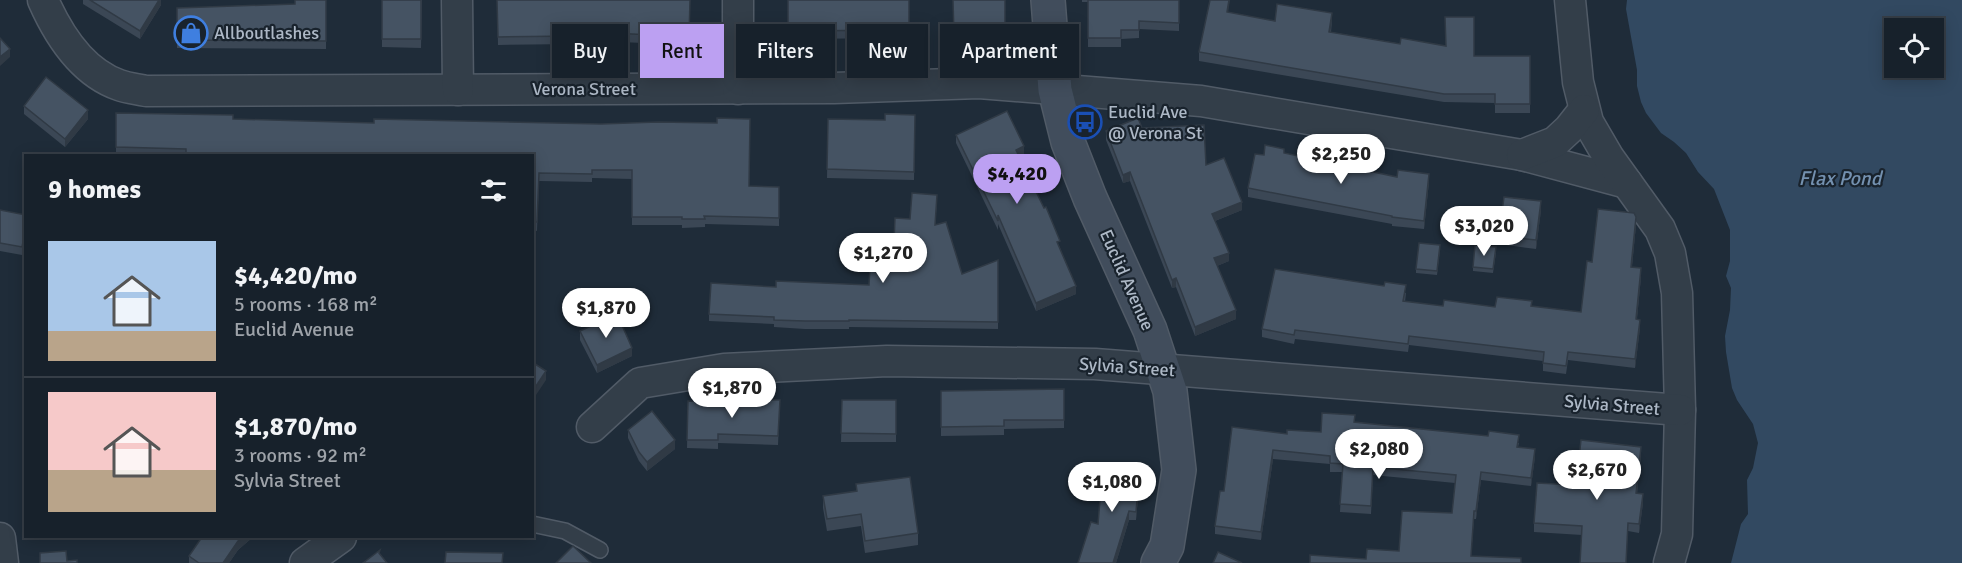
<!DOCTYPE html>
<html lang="en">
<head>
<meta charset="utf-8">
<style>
  :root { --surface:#17212b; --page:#242e37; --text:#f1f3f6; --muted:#9ea3a9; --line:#363e47; --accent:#bca0f2 }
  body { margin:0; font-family:Signika,sans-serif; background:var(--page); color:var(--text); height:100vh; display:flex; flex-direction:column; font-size:22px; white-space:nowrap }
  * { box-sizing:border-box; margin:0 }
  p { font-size:20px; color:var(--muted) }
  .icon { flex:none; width:33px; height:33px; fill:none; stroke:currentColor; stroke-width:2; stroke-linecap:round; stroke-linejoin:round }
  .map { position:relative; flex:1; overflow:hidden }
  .sheet { position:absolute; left:24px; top:154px; width:510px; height:384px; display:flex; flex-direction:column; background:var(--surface); border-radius:0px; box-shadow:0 3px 15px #0003,0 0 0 2px var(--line) }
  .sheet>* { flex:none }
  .hud { position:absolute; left:552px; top:24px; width:570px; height:54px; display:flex; gap:12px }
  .tools { position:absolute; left:1884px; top:18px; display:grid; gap:12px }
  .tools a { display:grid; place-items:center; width:60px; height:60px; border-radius:0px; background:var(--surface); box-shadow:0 3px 15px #0003,0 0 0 2px var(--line); font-size:30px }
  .price { position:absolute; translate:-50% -51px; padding:0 14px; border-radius:21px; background:#fff; color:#222; font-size:20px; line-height:39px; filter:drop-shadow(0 2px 3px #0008) }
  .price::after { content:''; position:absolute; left:50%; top:36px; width:18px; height:14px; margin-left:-9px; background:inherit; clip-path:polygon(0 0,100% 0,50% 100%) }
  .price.current { background:var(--accent); color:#111 }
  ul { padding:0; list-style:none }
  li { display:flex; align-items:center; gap:18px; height:150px; padding:0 24px }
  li+li { border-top:2px solid var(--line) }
  li span { display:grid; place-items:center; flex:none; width:168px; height:120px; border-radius:0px; color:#555 }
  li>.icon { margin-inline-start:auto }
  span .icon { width:72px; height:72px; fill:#fffc; stroke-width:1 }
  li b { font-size:26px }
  h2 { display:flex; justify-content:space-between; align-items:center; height:72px; padding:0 24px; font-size:26px }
  .pill { padding:0 21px; border-radius:0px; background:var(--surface); box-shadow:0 3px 15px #0003,0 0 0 2px var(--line); font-size:21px; line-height:54px }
  .pill.current { background:var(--accent); color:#111 }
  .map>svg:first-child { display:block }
  .water { fill:#324961; fill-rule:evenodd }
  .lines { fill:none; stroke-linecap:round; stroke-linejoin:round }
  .lane-casing { stroke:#515b67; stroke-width:18 }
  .street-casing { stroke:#515b67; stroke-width:33 }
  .secondary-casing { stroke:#515b67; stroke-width:36 }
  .lane { stroke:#333e49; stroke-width:15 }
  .street { stroke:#333e49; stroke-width:30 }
  .secondary { stroke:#414d5c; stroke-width:33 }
  .wall { fill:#3b4755 }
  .shaded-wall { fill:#303a45 }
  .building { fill:#455363; stroke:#303a45; stroke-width:1.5 }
  .labels { text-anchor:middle; stroke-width:4.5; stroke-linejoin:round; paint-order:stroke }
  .poi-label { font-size:18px; fill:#adb8c6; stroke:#19232d; text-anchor:start }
  .street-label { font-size:18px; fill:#adb8c6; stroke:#19232d }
  .water-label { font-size:20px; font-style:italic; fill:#7491b0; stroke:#19232d }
</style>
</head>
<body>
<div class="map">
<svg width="1962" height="563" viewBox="0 0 1962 563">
  <rect width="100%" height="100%" fill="#1f2c39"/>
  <path class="water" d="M1627,0h335v563h-231l10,-39 7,-10 -1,-34 6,-12 5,-25 -5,-19 -16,-24 -5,-12 -6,-36 -1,-16 5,-26 1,-22 -5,-12 4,-15v-31l-16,-41 -16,-17 -12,-19 -12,-11 -13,-9 -15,-20 -5,-11 -4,-16v-16l-11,-61zM1894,28h40v40h-40z"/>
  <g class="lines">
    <defs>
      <polyline id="lane" points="532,524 565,531 600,550"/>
      <g id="street">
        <path d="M43,0c15,34 39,72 76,85 8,3 18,4 27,6l688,-3 145,-5 222,18 321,54 105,28"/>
        <polyline points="457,0 458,90"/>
        <polyline points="738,0 738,89"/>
        <polyline points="1570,0 1578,82 1588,122 1609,158 1660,229 1670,253 1677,293 1680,410 1677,534 1669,563"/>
        <polyline points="1522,155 1555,142 1569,129 1584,110"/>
        <polyline points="592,427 640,383 724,369 887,361 1095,364 1680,410"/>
        <polyline points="0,538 3,563"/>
        <polyline points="305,563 341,537"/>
      </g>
      <polyline id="secondary" points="1048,0 1055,90 1068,142 1090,198 1150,330 1170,391 1179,470 1167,546 1158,563"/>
    </defs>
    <use href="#lane" class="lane-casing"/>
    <use href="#street" class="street-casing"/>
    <use href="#secondary" class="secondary-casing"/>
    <use href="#lane" class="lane"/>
    <use href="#street" class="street"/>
    <use href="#secondary" class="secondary"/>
  </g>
  <g class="wall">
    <polygon points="83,0 161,0 161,5 140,39 83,4"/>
    <polygon points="326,0 326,49 177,48 177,8 295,4"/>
    <polygon points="382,0 422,0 421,48 382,47"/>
    <polygon points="497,0 690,0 689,45 575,40 575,44 498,45"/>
    <polygon points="788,0 909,0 909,38 788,39"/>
    <polygon points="953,0 1005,0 1005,45 954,44"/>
    <polygon points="1082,0 1179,0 1179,31 1139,29 1139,38 1121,39 1121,47 1088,47 1088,2 1082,2"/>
    <polygon points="1228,12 1275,21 1332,21 1331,32 1474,56 1530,56 1530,113 1495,113 1495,103 1444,102 1199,61 1199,52"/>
    <polygon points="24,106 88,119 65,147 24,114"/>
    <polygon points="116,113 233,119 374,123 749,186 779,187 779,226 705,224 705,227 682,228 682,225 632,225 632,179 592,178 592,182 539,181 537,231 532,230 532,156 116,156"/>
    <polygon points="915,115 914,180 827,178 828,119 885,120"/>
    <polygon points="1142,128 1206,165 1242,210 1215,221 1229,261 1217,266 1236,319 1195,336 1176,287 1172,288 1130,181 1123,183 1106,140 1106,131"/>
    <polygon points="956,135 1024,155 1019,157 1060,248 1076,294 1036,311 998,224 998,230 956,143"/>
    <polygon points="1284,153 1397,177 1429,182 1424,229 1392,226 1392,224 1248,197 1248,188 1264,155"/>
    <polygon points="937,202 935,225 962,274 998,260 998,329 849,327 849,329 805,329 774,327 774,324 709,321 709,314 776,287 869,285 893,268 910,219"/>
    <polygon points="0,210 26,215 26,235 22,255 0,251"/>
    <polygon points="1541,210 1536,249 1499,244 1499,236"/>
    <polygon points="1636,225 1632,267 1641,277 1637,319 1640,328 1635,368 1568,360 1566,374 1543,371 1543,361 1409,345 1408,352 1295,339 1294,344 1262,337 1262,329 1384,286 1406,293 1405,302 1443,306 1495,307 1532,306 1581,312 1592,262"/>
    <polygon points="1440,249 1437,275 1416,273 1416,269"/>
    <polygon points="1496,252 1493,273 1473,271 1473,267"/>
    <polygon points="580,331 632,356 597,373 580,340"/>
    <polygon points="1064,389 1064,428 1004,429 1004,435 941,436 941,391"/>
    <polygon points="780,400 778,445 718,443 718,449 687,448 688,401 747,402"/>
    <polygon points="842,400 896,400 896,442 841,442"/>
    <polygon points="1355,422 1519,443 1518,447 1535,457 1531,486 1481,480 1476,519 1474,519 1471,556 1366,559 1399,551 1452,513 1455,483 1373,475 1371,514 1340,512 1342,472 1330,472 1330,464 1273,459 1261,540 1215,534 1215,526 1224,491 1287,434 1321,432"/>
    <polygon points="628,430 675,449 647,471 639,461 628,438"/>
    <polygon points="1641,455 1637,494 1643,503 1639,533 1628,531 1582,535 1534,532 1534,523 1576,485"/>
    <polygon points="1140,475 1136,520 1129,520 1116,563 1078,563 1098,524"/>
    <polygon points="856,484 918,533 918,545 865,553 861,526 827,531 823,508 823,496 856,491"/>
    <polygon points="202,537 253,537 238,550 229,563 189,563 189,556"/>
  </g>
  <g class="shaded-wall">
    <polygon points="159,0 161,0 161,5 140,39 140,31"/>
    <polygon points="1229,0 1230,0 1227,21 1227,12"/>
    <polygon points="1332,13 1332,21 1329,40 1329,32"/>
    <polygon points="10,49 10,57 0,66 0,57"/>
    <polygon points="88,110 88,119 65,147 65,139"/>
    <polygon points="1024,146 1024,155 1016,159 1016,150"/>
    <polygon points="1130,172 1130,181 1123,183 1123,175"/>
    <polygon points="1429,174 1429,182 1424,229 1424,221"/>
    <polygon points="1541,201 1541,210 1536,249 1536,240"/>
    <polygon points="1242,202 1242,210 1212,222 1212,214"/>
    <polygon points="1636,217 1636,225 1631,275 1631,267"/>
    <polygon points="26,227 26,235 22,255 22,247"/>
    <polygon points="1229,253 1229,261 1214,267 1214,258"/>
    <polygon points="1641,268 1641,277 1636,328 1636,319"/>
    <polygon points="1176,278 1176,287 1172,288 1172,280"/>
    <polygon points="1076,286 1076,294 1036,311 1036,303"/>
    <polygon points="1236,310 1236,319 1195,336 1195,327"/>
    <polygon points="1640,320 1640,328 1635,368 1635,359"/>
    <polygon points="632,348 632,356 597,373 597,365"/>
    <polygon points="546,371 546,380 532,401 532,392"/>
    <polygon points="675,440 675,449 647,471 647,462"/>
    <polygon points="1641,447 1641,455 1636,502 1636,493"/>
    <polygon points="1535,449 1535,457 1531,486 1531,478"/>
    <polygon points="1273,450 1273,459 1261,540 1261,532"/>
    <polygon points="1140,466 1140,475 1136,520 1136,512"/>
    <polygon points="1481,472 1481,480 1476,519 1476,511"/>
    <polygon points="1643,494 1643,503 1639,533 1639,524"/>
    <polygon points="1129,511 1129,520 1116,563 1113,563"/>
    <polygon points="243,537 253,537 238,550 229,563 223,563 238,541"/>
  </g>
  <g class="building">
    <polygon points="90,0 159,0 140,31"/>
    <polygon points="295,0 326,0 326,41 177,40 177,8 295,4"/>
    <rect x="382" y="0" width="39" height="39"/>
    <polygon points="497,0 690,0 689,37 575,31 575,36 498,37"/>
    <polygon points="788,0 909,0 909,30 788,31"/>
    <polygon points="953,0 1005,0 1005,36 954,36"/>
    <polygon points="1088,0 1179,0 1179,23 1139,21 1139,30 1121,30 1121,38 1088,38"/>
    <polygon points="1210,0 1229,0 1227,12 1275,21 1277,4 1332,13 1329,32 1400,44 1401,38 1446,46 1445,17 1474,17 1474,56 1530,56 1530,104 1495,104 1495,94 1444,94 1199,52"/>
    <polygon points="0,38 10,49 0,57"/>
    <polygon points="46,77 88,110 65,139 24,106"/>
    <polygon points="1007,111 1024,146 1016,150 1044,208 1046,207 1060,241 1057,242 1076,286 1036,303 998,215 998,221 956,135"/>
    <polygon points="116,113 233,115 233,119 374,123 374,119 601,124 658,122 717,123 717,118 750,119 749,186 779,187 779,218 704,216 705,219 682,219 682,217 632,217 632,170 592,170 592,174 539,173 537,222 532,222 532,156 186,156 186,149 116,147"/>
    <polygon points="885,114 915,115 914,172 827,169 828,119 885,120"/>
    <polygon points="1138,118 1142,128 1204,125 1206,165 1224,158 1242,202 1212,214 1229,253 1214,258 1236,310 1195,327 1176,278 1172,280 1130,172 1123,175 1106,131"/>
    <polygon points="1265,145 1284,149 1284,153 1397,177 1398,170 1429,174 1424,221 1392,217 1392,216 1248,188 1255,154 1264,155"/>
    <polygon points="912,193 937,195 935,225 946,222 962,274 998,260 998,322 849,320 849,321 805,321 774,320 774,317 709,314 711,283 776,287 776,281 869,285 870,267 893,268 895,218 910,219"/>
    <polygon points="1504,197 1541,201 1536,240 1499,236"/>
    <polygon points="1598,209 1634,213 1636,217 1631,267 1641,268 1636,319 1640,320 1635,359 1568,352 1566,366 1543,363 1544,352 1409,336 1408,344 1295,330 1294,335 1262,329 1275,269 1384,286 1385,282 1406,285 1403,301 1443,306 1444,300 1495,307 1497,297 1532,301 1531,306 1581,312 1587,261 1592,262"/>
    <polygon points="0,210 26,215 26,227 22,247 0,243"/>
    <polygon points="1419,243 1440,245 1437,271 1416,269"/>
    <polygon points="1475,245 1496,247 1493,269 1473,267"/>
    <polygon points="617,314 632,348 597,365 580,331"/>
    <polygon points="532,362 546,371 532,392"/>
    <polygon points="1064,389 1064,420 1004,420 1004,426 941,427 941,391"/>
    <polygon points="747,399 780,400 778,436 718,434 718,440 687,440 688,401 747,402"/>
    <polygon points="842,400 896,400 896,434 841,433"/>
    <polygon points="652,411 675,440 647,462 639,452 628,430"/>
    <polygon points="1322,413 1355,415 1354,422 1488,436 1489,431 1519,435 1517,447 1535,449 1531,478 1481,472 1476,511 1474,511 1471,556 1521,558 1521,563 1310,563 1310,555 1366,559 1367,549 1399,551 1402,511 1452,513 1456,475 1373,467 1371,506 1340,504 1343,464 1330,463 1330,456 1273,450 1261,532 1215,526 1220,491 1224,491 1232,427 1287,434 1287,430 1321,432"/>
    <polygon points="1581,440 1641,447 1636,493 1643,494 1639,524 1628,523 1626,563 1580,563 1582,526 1534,523 1537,483 1576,485"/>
    <polygon points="1103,463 1140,466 1136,512 1129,511 1113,563 1078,563 1091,522 1098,524"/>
    <polygon points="910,477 918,533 865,541 861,514 827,519 823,496 857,491 856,484"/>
    <polygon points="202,537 243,537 238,541 223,563 199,563 189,556"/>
    <polygon points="573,546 591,563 556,563"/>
    <polygon points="380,550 379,553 387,563 363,563"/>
    <polygon points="66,551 67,561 77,560 77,563 40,563 40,553"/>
    <polygon points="446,552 503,553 502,563 445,563"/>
    <polygon points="1218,552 1242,563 1213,563"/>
  </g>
  <defs>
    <symbol id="shop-ring" viewBox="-11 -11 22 22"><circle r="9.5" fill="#19232d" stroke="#3f7fe0" stroke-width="1.5"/><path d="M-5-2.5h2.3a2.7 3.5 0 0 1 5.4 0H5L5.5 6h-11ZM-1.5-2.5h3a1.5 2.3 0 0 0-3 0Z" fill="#3f7fe0"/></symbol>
    <symbol id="bus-ring" viewBox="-11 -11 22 22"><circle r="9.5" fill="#19232d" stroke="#1a4fb4" stroke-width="1.5"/><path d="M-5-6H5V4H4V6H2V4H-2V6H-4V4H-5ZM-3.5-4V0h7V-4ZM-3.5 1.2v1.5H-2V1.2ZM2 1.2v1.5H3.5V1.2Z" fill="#1a4fb4"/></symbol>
  </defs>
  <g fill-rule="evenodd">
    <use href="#shop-ring" x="172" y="14" width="38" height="38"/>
    <use href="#bus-ring" x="1066" y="103" width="38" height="38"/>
  </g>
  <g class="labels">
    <g class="poi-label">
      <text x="214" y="39">Allboutlashes</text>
      <text x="1108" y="118">Euclid Ave<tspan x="1108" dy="21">@ Verona St</tspan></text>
    </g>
    <g class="street-label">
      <text x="584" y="95">Verona Street</text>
      <text transform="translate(1127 280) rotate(66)" y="6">Euclid Avenue</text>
      <text transform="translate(1127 367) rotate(4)" y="6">Sylvia Street</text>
      <text transform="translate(1612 405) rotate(5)" y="6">Sylvia Street</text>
    </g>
    <g class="water-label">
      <text x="1840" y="185">Flax Pond</text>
    </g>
  </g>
</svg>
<div class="tools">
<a><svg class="icon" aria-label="locate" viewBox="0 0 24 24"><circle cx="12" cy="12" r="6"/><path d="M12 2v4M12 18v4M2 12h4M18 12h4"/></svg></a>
</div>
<b class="price" style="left:1341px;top:185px">$2,250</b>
<b class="price current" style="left:1017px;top:205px">$4,420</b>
<b class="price" style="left:1484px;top:257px">$3,020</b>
<b class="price" style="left:883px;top:284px">$1,270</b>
<b class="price" style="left:606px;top:339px">$1,870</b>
<b class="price" style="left:732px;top:419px">$1,870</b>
<b class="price" style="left:1379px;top:480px">$2,080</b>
<b class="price" style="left:1597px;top:501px">$2,670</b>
<b class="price" style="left:1112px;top:513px">$1,080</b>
<div class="hud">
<a class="pill">Buy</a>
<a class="pill current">Rent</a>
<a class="pill">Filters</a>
<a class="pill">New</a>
<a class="pill">Apartment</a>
</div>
<section class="sheet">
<h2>9 homes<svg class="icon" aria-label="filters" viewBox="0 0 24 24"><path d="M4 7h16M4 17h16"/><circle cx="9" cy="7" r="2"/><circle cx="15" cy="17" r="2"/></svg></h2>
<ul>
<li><span style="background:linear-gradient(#a9c7e8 75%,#b9a48a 0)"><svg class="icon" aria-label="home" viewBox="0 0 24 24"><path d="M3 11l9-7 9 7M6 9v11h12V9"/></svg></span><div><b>$4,420/mo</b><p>5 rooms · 168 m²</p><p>Euclid Avenue</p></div></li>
<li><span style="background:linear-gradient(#f6c9c9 65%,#b9a48a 0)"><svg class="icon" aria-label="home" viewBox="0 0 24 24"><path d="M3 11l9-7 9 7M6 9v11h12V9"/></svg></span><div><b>$1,870/mo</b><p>3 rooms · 92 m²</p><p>Sylvia Street</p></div></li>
</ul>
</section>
</div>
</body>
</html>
